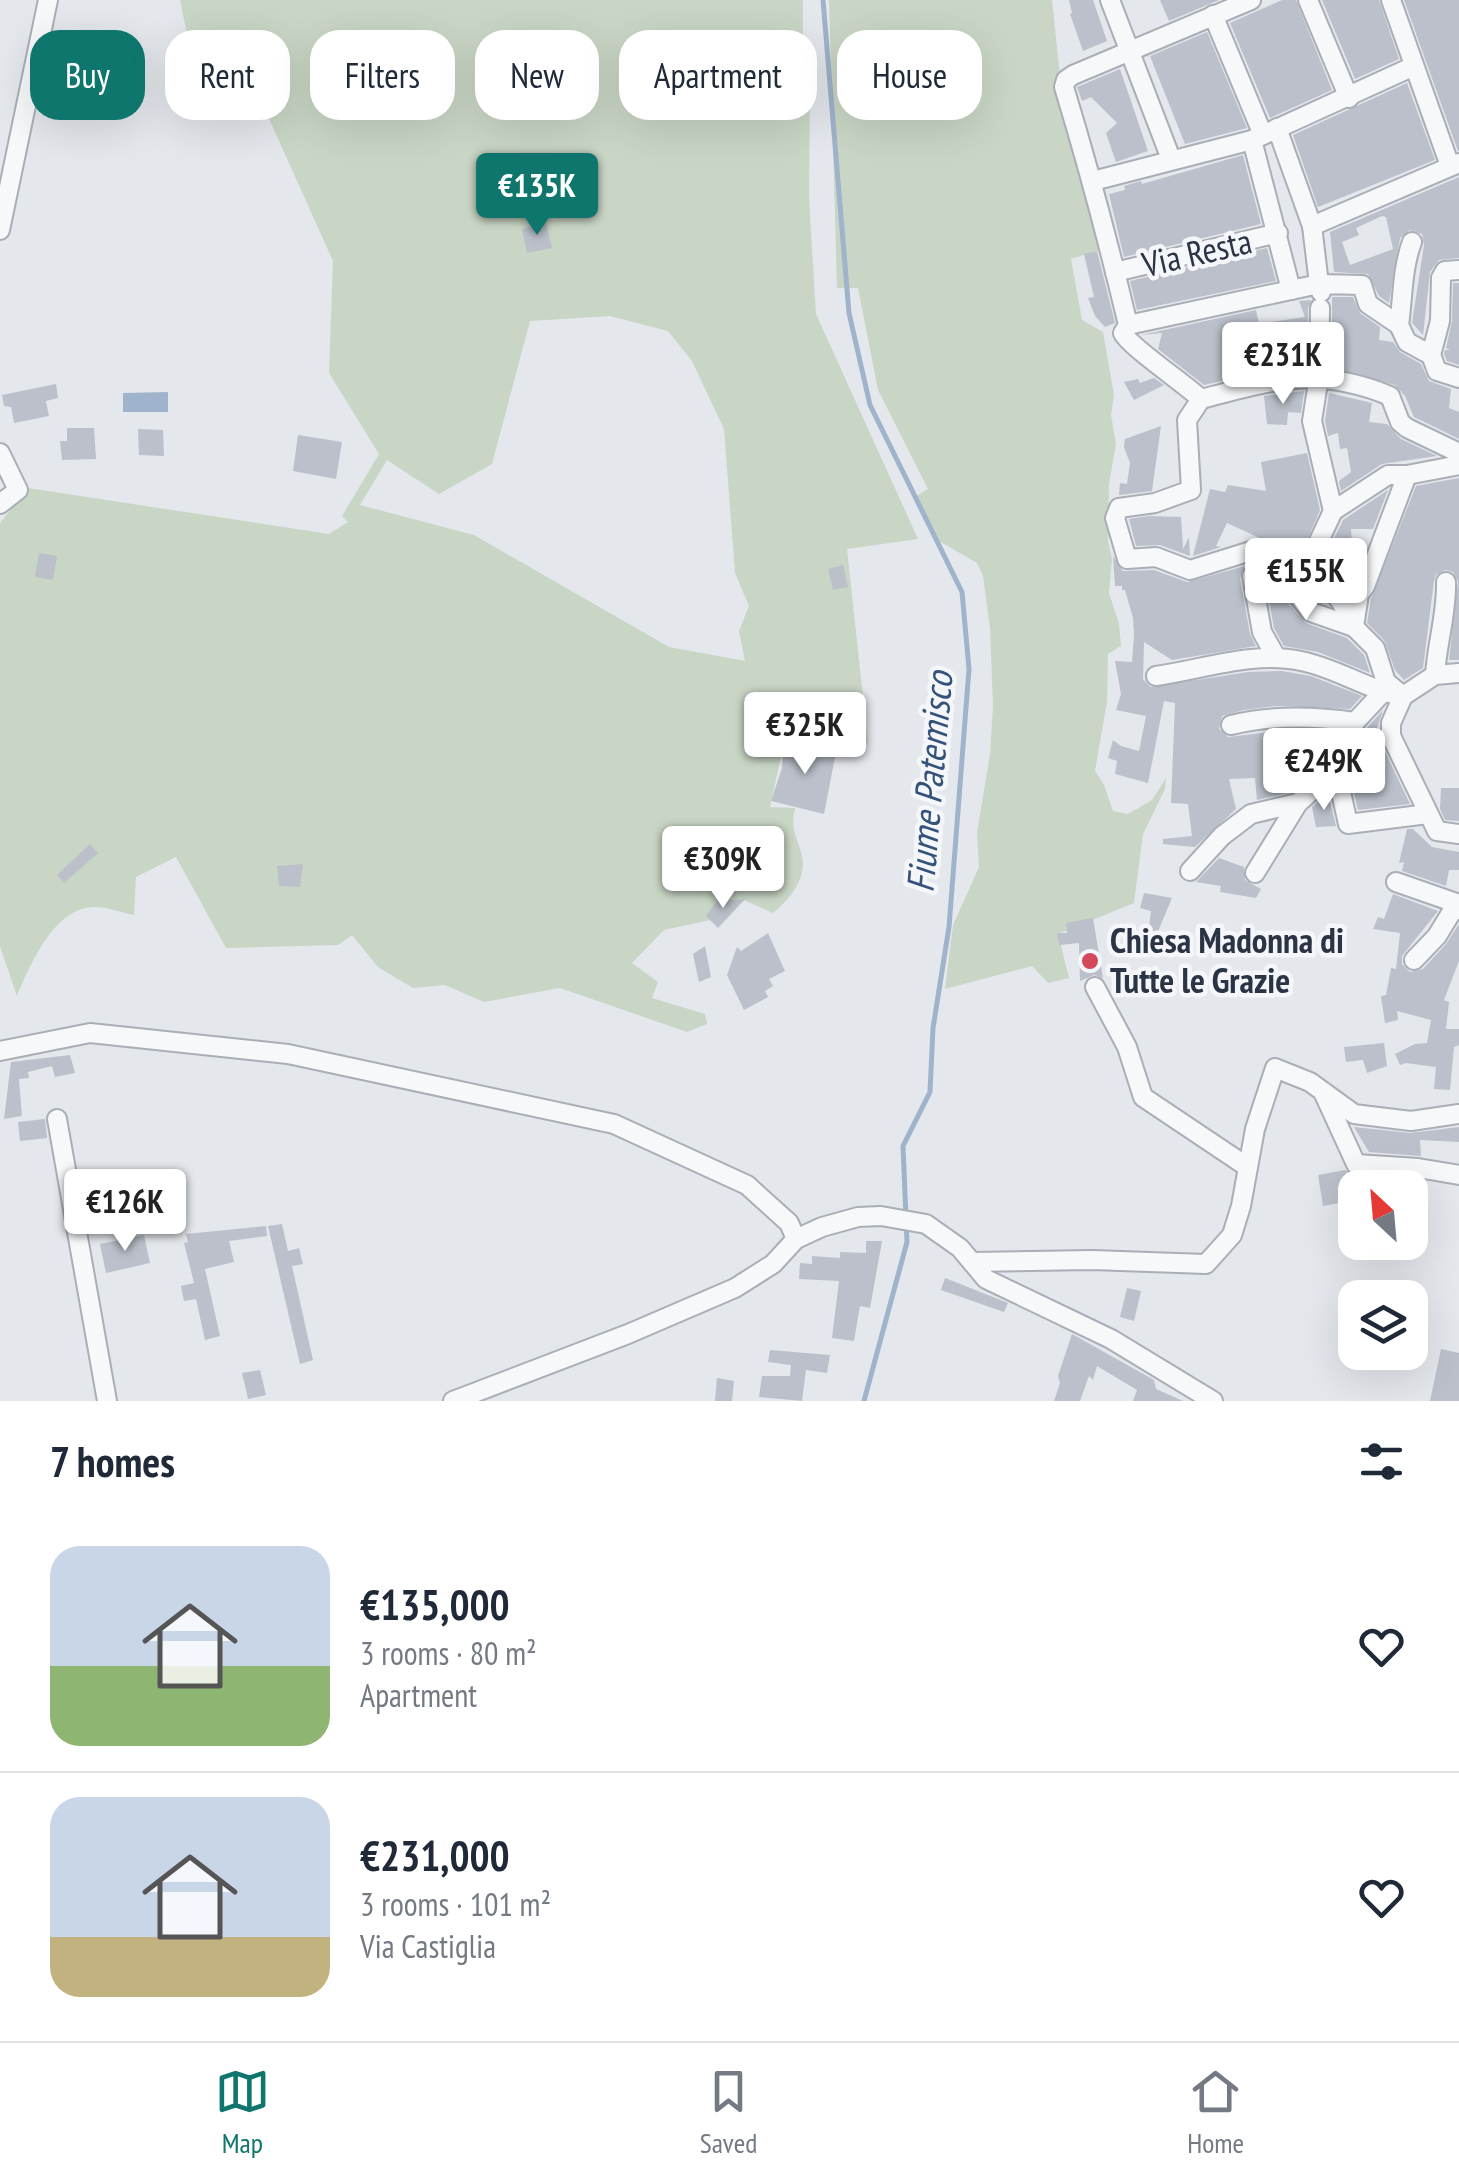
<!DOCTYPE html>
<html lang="en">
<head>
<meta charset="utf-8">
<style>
  :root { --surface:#fff; --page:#f2f2f3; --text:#1f2937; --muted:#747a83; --line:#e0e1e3; --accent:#0f766e }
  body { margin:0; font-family:"PT Sans Narrow",sans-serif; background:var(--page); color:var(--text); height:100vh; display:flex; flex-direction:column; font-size:38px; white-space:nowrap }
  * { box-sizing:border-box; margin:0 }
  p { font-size:32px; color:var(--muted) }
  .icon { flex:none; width:55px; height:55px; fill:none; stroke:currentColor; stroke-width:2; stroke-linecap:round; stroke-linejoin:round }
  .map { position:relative; height:1401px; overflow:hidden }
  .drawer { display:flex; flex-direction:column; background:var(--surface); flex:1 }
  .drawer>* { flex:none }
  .guide { position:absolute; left:30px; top:30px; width:1400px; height:90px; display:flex; gap:20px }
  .needle { width:65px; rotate:334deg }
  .buttons { position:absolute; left:1338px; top:1170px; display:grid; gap:20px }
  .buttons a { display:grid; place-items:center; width:90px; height:90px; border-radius:20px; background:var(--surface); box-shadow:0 10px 40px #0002; font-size:50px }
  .price { position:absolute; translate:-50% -85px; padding:0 22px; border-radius:10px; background:#fff; color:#222; font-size:32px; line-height:65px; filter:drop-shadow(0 2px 5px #0008) }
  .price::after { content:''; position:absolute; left:50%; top:60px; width:30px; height:22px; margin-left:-15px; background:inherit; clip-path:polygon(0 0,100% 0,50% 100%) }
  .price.selected { background:var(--accent); color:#fff }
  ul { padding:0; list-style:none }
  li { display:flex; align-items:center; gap:30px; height:250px; padding:0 50px }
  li+li { border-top:2px solid var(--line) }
  li span { display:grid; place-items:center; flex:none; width:280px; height:200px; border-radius:30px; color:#555 }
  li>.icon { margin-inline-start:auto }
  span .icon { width:120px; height:120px; fill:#fffc; stroke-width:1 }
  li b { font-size:42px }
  h2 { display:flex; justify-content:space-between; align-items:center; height:120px; padding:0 50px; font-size:42px }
  .tag { padding:0 35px; border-radius:30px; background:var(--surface); box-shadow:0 10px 40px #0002; font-size:35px; line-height:90px }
  .tag.selected { background:var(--accent); color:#fff }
  .menu { display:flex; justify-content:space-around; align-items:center; height:140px; border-top:2px solid var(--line); background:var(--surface); font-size:28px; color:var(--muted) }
  .menu a { display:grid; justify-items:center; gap:5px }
  .menu .selected { color:var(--accent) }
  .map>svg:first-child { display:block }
  .green { fill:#c9d6c5; fill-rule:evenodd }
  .water { fill:#9fb4cc }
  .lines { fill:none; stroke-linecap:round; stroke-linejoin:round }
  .stream { stroke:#9fb4cc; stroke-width:5 }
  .building { fill:#bbc0ca; fill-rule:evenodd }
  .minor-casing { stroke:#a9aeb7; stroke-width:22 }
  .minor { stroke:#f7f8fa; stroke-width:18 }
  .poi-dot { fill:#d1495b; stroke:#f4f6f9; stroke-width:4 }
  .labels { text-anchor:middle; stroke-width:9; stroke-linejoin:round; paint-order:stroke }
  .street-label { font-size:35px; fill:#2b3445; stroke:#f4f6f9 }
  .poi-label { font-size:35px; font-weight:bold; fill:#2b3445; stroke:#f4f6f9; text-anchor:start }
  .water-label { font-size:38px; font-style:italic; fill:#34527a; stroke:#f4f6f9 }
</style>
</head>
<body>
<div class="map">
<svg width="1459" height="1401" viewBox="0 0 1459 1401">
  <rect width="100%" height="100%" fill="#e4e7ec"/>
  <g class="green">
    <path d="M180,0h623v40l7,25 -1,134 7,115 102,225 -71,10 21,194 -31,9 -53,-9 -14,64 25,1c-5,25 2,26 7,48 5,23 -13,44 -29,57l-31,-14 -25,2 -7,19 -46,10 -32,33 26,19 -6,16 53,16 2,10 -20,8 -127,-44 -76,14 -39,-17 -32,3 -35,-21 -26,-32 -14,10 -112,3 -50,-91 -40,20 -2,38c-12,-2 -26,-8 -38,-8 -41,-2 -66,58 -79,89l-17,-50v-423l28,-35 301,46 19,-12 -6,-6 37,-62 -50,-81 4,-112 -67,-149h-63zM610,316l58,15 24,30 32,68 11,144 14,33 -10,25 6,30 -76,-14 -195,-112 -114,-30 27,-45 52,34 53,-30 38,-143z"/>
    <polygon points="829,0 1052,0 1062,95 1103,249 1071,259 1082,320 1103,332 1114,395 1111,415 1116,444 1109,484 1108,541 1112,559 1109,593 1119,623 1121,646 1108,654 1107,702 1095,771 1104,785 1113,811 1128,814 1152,800 1166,778 1165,789 1143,834 1134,903 1058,934 1069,978 1048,983 1032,966 945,989 953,925 979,867 977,833 990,754 993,706 990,628 983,576 977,563 939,541 913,498 928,489 878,390 858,288 837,288"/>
  </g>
  <polygon class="water" points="168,392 168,412 123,412 123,393"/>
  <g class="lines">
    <polyline class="stream" points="823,0 849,313 870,405 962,592 969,669 949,927 933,1028 930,1092 903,1146 907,1242 864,1401"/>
  </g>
  <g class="building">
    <polygon points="1069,0 1093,0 1107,41 1083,51 1070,14 1072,13"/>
    <polygon points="1160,0 1219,0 1169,21"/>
    <polygon points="1282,0 1296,0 1332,90 1270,118 1230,23"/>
    <polygon points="1322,0 1379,0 1399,59 1355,79"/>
    <polygon points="1404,0 1459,0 1459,151 1458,151"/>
    <polygon points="1207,32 1247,128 1185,144 1150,56"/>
    <polygon points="1120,69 1148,151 1116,162 1106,133 1117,123 1091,97 1082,101 1077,87"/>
    <polygon points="1407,83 1435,160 1318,207 1293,135"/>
    <polygon points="1243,155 1261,224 1124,257 1109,194 1125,190 1124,186 1141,181 1142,184"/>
    <path d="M1459,177v81l-20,2 -9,12 -7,63 -11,-12 12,-78 -2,-11 -12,-4 -10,8 -11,65 -10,-7 -11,-22 -34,-2 -4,-40zM1382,216l4,1 7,32 -43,16 -8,-23 17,-7 -3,-7z"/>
    <polygon points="546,223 552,248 527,253 522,229"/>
    <polygon points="1267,248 1276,281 1137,310 1130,281"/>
    <polygon points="1097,251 1115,323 1105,327 1095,316 1088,298 1094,297 1084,254"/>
    <polygon points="1453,283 1459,283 1459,365 1447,361 1444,354 1445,350 1450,350 1446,348 1452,321"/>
    <polygon points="1332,297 1353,297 1360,313 1380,327 1379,340 1393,342 1400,352 1421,364 1429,381 1451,389 1449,408 1459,412 1459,439 1414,417 1405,396 1395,385 1332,368"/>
    <polygon points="1311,300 1308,308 1307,366 1271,370 1204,385 1158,349 1162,333 1141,335 1256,310 1259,324 1305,317 1299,301"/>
    <polygon points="1154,378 1164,385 1134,400 1124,382 1138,379 1140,383"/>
    <polygon points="56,384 58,398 46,401 49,416 14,423 11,407 4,406 2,395"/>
    <polygon points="1304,391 1301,413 1288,412 1287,425 1267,424 1264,396"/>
    <polygon points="1329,393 1372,403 1369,422 1387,424 1401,439 1437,456 1382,464 1341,491 1339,481 1351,472 1347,448 1340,449 1338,433 1328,436 1325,421"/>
    <polygon points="1161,426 1152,491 1119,495 1120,483 1127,484 1130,463 1124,447 1125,439"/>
    <polygon points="67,428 94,428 96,459 62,460 60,441 67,441"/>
    <polygon points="138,429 163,430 164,456 139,455"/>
    <polygon points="298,435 342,442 336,479 293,471"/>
    <polygon points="1307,453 1320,510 1303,550 1264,540 1227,523 1216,546 1221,547 1193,556 1210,489 1225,492 1228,485 1266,491 1261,462"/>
    <polygon points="1459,478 1459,660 1449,660 1458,581 1453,572 1445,570 1436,575 1434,581 1423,668 1404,680 1395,670 1384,640 1367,623 1371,599 1416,486"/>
    <polygon points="1388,490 1373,529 1351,529 1353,552 1362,559 1347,590 1326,562 1330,547 1343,520"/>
    <polygon points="1149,516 1181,517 1183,549 1189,537 1190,556 1160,545 1136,546 1129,519"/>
    <polygon points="39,553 57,556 53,580 35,577"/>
    <path d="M1113,556l10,15 31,-1 33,12 58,-16 -5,12 10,56 6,12 -84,14 -28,-18 -1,37 8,8 97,-15 34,-1 29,5 51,20 -12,13 -73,-3 -33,4 -22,6 -3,13 9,8 50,-6 59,1 -11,30 -34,30 -35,8 -2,-22 -26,1 7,30 -41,38 -32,-3v-5l29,-3 -4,-32 -17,-1 4,-100 -11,-2 -16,82 -33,-9 2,-13 -9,-3 5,-18 8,6 18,5 7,-35 -30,-6 5,-16 -6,-33 17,1 2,-27 -1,-17 -8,-28h-3v-4h-7zM1313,737l-2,23 -28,3v-25z"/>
    <polygon points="1254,563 1305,576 1327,604 1318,601 1298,579 1291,579 1283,586 1284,599 1306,623 1347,638 1364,655 1370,673 1318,652 1284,646 1274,628 1264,573 1261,567 1252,564"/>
    <polygon points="843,565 848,587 833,590 828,569"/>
    <polygon points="1383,710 1376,732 1378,731 1380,741 1410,804 1358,810 1349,770 1366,729"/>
    <polygon points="799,740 811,741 810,749 836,752 824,814 771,801 782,768 784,742 798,744"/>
    <polygon points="1441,788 1459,788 1459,821 1445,820 1440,809"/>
    <polygon points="1328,793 1336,826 1316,827 1312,807"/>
    <polygon points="1407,829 1413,829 1432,847 1459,852 1459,870 1449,870 1446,886 1402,871 1404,862 1399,863"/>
    <polygon points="90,844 98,853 64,883 57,875"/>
    <polygon points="1219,858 1244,867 1245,880 1261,889 1256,898 1220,892 1221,886 1196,882"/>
    <polygon points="303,864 300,887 279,886 277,866"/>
    <polygon points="1144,893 1172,898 1149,953 1146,952 1151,911 1140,908"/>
    <polygon points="1393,894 1438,911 1402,956 1402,964 1410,972 1423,969 1446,944 1459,924 1459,961 1444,1000 1449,1002 1446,1029 1459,1029 1459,1045 1454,1047 1450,1090 1434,1089 1436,1067 1406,1063 1400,1065 1395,1054 1415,1044 1427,1043 1431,1020 1397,1011 1398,1020 1385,1023 1381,996 1386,995 1391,968 1396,969 1400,933 1373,929 1378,917 1384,919"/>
    <polygon points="745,899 718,928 706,916 717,901"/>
    <polygon points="1093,918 1103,978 1094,975 1080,981 1079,943 1059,945 1057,933 1067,933 1066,923"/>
    <polygon points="768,933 785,971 769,979 773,986 765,991 768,997 744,1010 727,975 737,947 741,951"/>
    <polygon points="705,946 711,977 699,982 693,954"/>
    <polygon points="1384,1043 1387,1066 1367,1073 1363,1060 1346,1062 1344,1047"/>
    <polygon points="70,1055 75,1073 55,1077 52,1066 28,1072 29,1078 19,1079 22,1116 4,1119 11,1062"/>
    <polygon points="45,1119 47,1138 20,1141 18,1122"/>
    <polygon points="1354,1127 1410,1133 1459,1127 1459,1142 1420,1140 1421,1156 1369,1152"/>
    <polygon points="1345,1170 1360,1177 1362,1188 1355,1188 1355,1200 1323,1206 1318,1175"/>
    <polygon points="282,1224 288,1251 299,1248 303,1264 292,1266 313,1360 300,1364 268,1226"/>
    <polygon points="266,1226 267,1236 229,1241 234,1262 205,1269 220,1336 205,1340 196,1299 184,1301 181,1286 194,1283 184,1243 188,1242 186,1234"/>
    <polygon points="144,1235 150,1263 106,1273 100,1244"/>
    <polygon points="866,1241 882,1241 870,1308 860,1306 854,1341 832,1338 839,1281 799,1279 800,1263 812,1264 812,1256 840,1258 840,1252 866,1253"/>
    <polygon points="945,1278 1008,1303 1004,1312 941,1290"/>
    <polygon points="1127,1288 1141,1291 1134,1321 1120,1317"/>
    <polygon points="1072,1334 1154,1380 1156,1389 1183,1401 1133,1401 1137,1390 1097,1366 1093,1380 1089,1376 1080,1401 1054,1401 1060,1383 1058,1376"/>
    <polygon points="1441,1349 1459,1353 1459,1401 1430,1401"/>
    <polygon points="770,1350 830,1355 827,1373 806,1370 802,1401 759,1397 762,1376 790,1376 791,1365 768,1362"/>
    <polygon points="260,1370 266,1395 248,1399 242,1373"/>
    <polygon points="717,1378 734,1381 732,1401 715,1401"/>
  </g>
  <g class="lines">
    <defs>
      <g id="minor">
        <polyline points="1110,0 1171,159"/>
        <polyline points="1308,0 1349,98"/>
        <polyline points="1391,0 1450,166"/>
        <polyline points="1213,15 1263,135"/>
        <polyline points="1252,140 1291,290 1319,284 1312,226 1277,128"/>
        <polyline points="1093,181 1252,140 1414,66"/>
        <polyline points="1312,226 1459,163"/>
        <polyline points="0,230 48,0"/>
        <polyline points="1115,272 1278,233"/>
        <polyline points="1321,292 1319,284 1362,285 1368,304 1399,325 1407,342 1431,355 1437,371 1459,378"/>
        <polyline points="1128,325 1291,290"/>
        <path d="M1399,325c4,-28 3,-56 13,-83"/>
        <polyline points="1431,355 1440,321 1441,278 1445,271 1459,270"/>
        <polyline points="1201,399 1187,420 1191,490 1155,503 1119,508 1115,518 1127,559 1156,557 1190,570 1254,550 1312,565 1341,602 1354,627 1375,648 1386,682 1403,696 1391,723 1391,736 1437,831 1459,834"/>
        <path d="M1201,399c-16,-15 -72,-53 -78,-66l5,-8c-19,-80 -40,-159 -64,-238l2,-7 7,-5 178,-75"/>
        <path d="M1201,399c73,-19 116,-33 189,-3l10,26 7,6 52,25"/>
        <polyline points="0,453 18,490 0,504"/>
        <polyline points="1333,511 1388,475 1407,475 1459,465"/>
        <polyline points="1312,565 1318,543 1333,511 1312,421 1319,376 1320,308"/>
        <polyline points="1252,576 1262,632 1276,657"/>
        <polyline points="1294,591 1311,612 1354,627 1359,594 1365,586 1407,475"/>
        <path d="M1435,675c2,-32 12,-62 11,-93"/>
        <path d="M1156,676c48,-7 97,-25 145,-15 36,7 66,29 102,35l32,-21 24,-2"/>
        <path d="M1231,725c40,-10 83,-9 124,-3"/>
        <polyline points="1336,769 1348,824 1428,814"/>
        <polyline points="1190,871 1222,836 1251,814 1298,803 1336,769 1355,722 1383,692"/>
        <polyline points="1255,873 1298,803"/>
        <polyline points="1396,882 1459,904"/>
        <polyline points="1414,960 1437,936 1451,913 1459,908"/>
        <polyline points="1095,987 1127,1047 1143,1097 1246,1166"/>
        <polyline points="0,1051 90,1033 288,1054 614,1124 747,1185 789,1223 796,1239"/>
        <polyline points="1323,1092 1356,1164 1418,1168 1459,1175"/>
        <polyline points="57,1119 107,1401"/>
        <polyline points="972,1262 1092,1260 1206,1264 1232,1235 1241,1206 1255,1129 1275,1068 1310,1082 1354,1114 1411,1121 1459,1114"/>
        <polyline points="453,1401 628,1334 735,1288 773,1264 796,1239 822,1227 858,1217 881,1216 926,1224 960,1248 986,1279 1111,1339 1213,1401"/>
      </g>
    </defs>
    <use href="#minor" class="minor-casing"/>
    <use href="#minor" class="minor"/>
  </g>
  <circle class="poi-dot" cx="1090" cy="961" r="10"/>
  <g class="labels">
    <g class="street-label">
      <text transform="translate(1197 253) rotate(-13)" y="12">Via Resta</text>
    </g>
    <g class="poi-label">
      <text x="1110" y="953">Chiesa Madonna di<tspan x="1110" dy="40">Tutte le Grazie</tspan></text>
    </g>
    <g class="water-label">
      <text transform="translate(930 782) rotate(-85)" y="13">Fiume Patemisco</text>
    </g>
  </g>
</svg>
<div class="buttons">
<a><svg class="needle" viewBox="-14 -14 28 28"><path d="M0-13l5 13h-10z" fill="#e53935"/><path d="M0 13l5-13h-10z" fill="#747a83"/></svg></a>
<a><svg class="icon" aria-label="layers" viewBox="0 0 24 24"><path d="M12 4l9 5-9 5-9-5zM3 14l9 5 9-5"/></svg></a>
</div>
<b class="price selected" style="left:537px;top:238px">€135K</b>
<b class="price" style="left:1283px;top:407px">€231K</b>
<b class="price" style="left:1306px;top:623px">€155K</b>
<b class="price" style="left:805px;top:777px">€325K</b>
<b class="price" style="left:1324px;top:813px">€249K</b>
<b class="price" style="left:723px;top:911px">€309K</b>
<b class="price" style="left:125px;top:1254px">€126K</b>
<div class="guide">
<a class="tag selected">Buy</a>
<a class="tag">Rent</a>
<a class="tag">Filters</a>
<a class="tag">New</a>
<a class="tag">Apartment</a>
<a class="tag">House</a>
</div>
</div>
<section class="drawer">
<h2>7 homes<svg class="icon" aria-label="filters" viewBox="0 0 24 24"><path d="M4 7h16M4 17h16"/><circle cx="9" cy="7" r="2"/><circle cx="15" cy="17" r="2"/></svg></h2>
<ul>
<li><span style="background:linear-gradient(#c9d6e8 60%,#8fb573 0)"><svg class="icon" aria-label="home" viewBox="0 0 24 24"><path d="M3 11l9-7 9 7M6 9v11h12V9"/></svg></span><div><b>€135,000</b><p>3 rooms · 80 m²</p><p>Apartment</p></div><svg class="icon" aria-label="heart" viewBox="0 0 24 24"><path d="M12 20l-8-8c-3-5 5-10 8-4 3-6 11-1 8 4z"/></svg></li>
<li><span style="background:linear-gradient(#c9d6e8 70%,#c2b280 0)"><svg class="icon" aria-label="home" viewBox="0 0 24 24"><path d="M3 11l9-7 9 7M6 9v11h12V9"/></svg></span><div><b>€231,000</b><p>3 rooms · 101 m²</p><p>Via Castiglia</p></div><svg class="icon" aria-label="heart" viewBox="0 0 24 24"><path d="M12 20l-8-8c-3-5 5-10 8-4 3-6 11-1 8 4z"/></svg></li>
</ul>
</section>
<nav class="menu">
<a class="selected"><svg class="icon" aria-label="map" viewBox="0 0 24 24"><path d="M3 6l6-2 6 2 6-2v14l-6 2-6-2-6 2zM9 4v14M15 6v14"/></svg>Map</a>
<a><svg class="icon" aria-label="saved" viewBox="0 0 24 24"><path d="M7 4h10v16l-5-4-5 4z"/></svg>Saved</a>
<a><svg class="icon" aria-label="home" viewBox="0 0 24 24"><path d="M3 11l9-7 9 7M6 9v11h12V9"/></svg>Home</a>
</nav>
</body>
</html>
